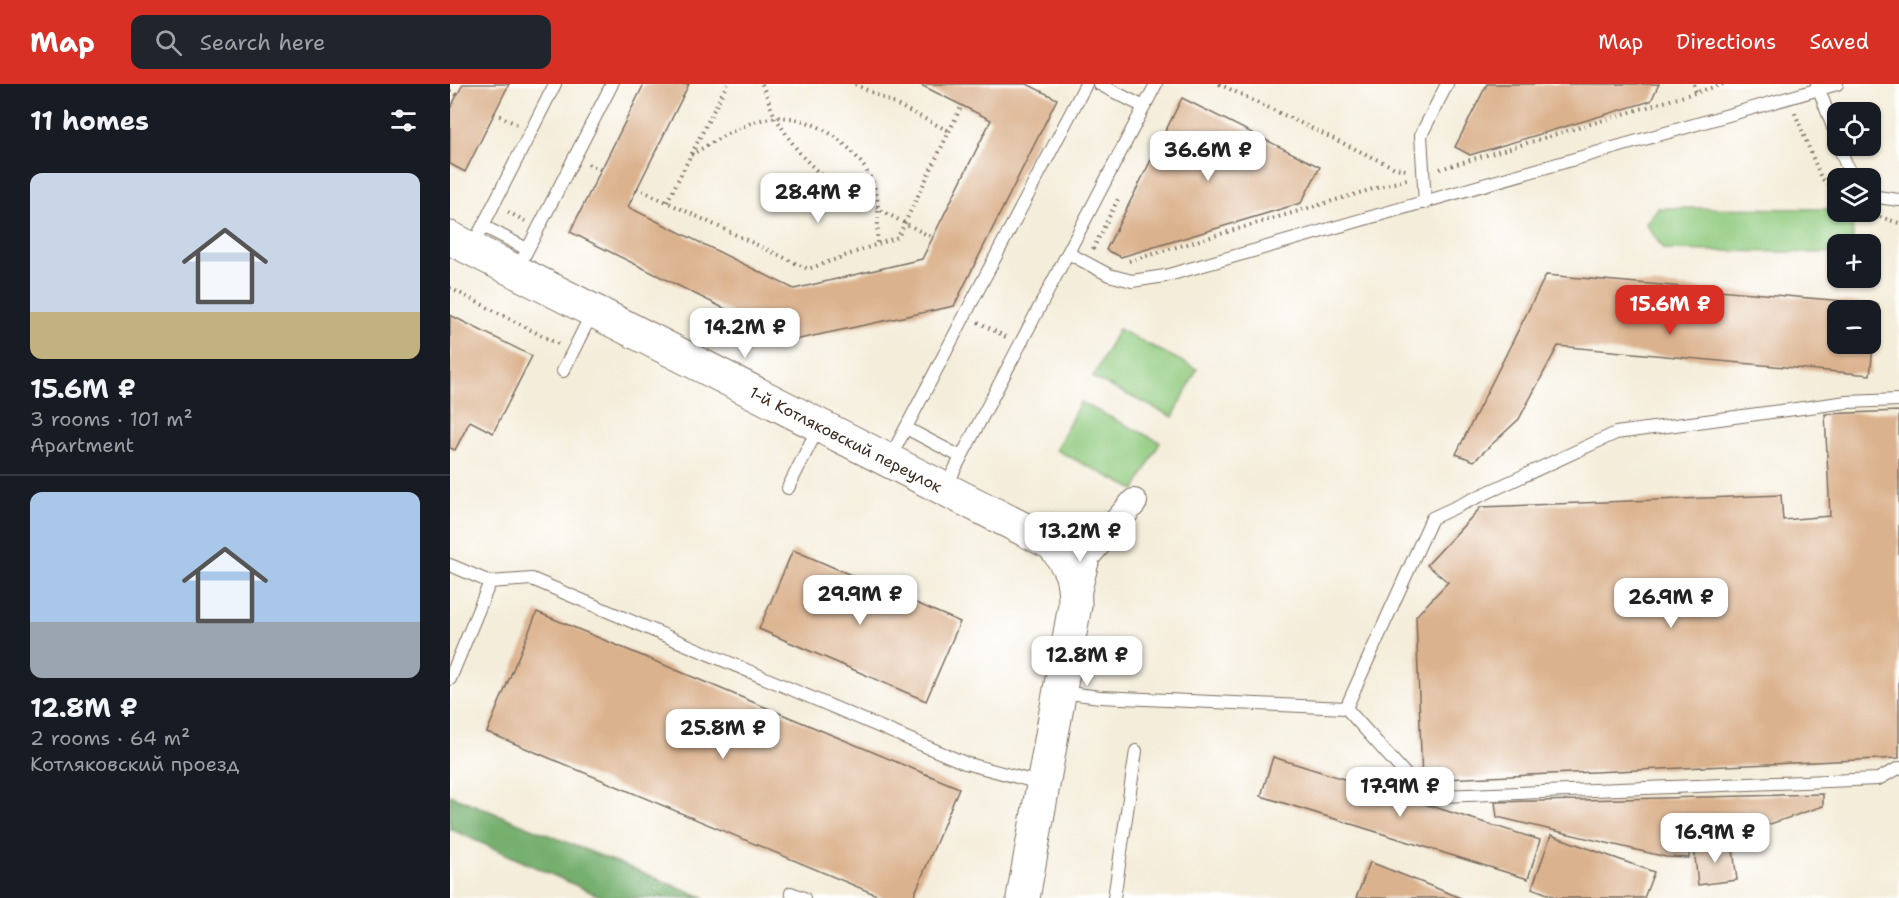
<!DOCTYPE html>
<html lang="en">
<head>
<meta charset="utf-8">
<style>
  :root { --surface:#171b24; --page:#20242c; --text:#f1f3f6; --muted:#9ea1a6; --line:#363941; --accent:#d93025 }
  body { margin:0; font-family:"Shantell Sans",sans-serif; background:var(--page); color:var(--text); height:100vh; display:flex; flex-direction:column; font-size:22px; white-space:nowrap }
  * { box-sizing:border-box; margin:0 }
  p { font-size:20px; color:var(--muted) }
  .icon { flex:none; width:33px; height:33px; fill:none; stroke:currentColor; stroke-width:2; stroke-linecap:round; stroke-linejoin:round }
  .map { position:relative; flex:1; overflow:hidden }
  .details { display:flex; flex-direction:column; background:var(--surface); width:450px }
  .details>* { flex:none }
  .tools { position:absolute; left:1377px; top:18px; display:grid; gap:12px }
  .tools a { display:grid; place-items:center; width:54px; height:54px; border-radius:12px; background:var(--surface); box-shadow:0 2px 4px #0004; font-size:30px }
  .price { position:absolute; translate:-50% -51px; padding:0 14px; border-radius:12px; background:#fff; color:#222; font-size:20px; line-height:39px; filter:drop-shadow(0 2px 3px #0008) }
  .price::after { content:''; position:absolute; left:50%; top:36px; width:18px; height:14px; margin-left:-9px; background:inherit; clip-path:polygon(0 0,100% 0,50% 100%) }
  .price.selected { background:var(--accent); color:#fff }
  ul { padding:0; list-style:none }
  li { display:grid; align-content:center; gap:12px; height:318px; padding:0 30px }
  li+li { border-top:2px solid var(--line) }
  li span { display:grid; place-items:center; height:186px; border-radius:12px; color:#555 }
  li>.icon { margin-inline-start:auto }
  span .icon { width:108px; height:108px; fill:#fffc; stroke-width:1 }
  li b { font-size:26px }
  h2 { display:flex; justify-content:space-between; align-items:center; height:72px; padding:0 30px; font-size:26px }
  header { display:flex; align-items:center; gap:36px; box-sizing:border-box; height:84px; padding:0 30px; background:var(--accent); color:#fff }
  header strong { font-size:28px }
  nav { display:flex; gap:33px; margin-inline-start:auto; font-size:21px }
  .search { width:420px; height:54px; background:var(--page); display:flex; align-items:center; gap:15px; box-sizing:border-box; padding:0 21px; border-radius:12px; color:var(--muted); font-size:22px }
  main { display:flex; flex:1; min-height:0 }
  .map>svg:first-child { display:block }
  .green { fill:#90ca7e; stroke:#667a4e; stroke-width:1.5 }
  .forest { fill:#74ae6d; stroke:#586c46; stroke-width:1.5 }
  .building { fill:#dbb28e; fill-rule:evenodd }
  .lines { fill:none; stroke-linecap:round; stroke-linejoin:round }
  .lane-casing { stroke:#7c6e60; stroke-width:14 }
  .street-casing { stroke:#7c6e60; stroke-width:28 }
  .secondary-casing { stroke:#7c6e60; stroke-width:35 }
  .path { stroke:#7c6e60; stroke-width:4; stroke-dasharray:1.5 4.5; stroke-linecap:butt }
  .lane { stroke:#fff; stroke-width:12 }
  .street { stroke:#fff; stroke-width:26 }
  .secondary { stroke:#fff; stroke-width:33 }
  .labels { text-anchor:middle; stroke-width:5; stroke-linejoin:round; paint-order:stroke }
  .street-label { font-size:16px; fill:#3b2a1e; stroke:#fff }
</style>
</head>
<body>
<header>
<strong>Map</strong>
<div class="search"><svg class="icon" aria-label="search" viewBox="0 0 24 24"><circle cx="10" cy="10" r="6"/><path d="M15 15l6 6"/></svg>Search here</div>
<nav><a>Map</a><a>Directions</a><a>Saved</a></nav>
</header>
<main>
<section class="details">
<h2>11 homes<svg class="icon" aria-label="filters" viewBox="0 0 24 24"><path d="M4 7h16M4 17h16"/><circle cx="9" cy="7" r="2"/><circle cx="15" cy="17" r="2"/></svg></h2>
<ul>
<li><span style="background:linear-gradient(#c9d6e8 75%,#c2b280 0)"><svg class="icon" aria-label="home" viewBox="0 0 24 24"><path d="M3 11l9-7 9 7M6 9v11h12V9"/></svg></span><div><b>15.6M ₽</b><p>3 rooms · 101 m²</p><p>Apartment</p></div></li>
<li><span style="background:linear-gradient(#a9c7e8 70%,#9aa5b1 0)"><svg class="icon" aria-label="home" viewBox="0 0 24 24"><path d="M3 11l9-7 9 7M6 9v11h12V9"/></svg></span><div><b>12.8M ₽</b><p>2 rooms · 64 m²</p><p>Котляковский проезд</p></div></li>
</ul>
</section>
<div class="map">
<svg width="1449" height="814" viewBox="0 0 1449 814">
  <rect width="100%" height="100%" fill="#fff"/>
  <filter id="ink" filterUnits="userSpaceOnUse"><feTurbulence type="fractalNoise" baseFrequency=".0167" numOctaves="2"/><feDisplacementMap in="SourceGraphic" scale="12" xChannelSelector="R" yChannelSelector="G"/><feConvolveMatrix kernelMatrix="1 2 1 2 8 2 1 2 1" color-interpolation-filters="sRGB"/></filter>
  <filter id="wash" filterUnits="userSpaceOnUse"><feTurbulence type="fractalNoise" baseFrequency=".008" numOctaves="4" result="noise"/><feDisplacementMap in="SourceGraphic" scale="24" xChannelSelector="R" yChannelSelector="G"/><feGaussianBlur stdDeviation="1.35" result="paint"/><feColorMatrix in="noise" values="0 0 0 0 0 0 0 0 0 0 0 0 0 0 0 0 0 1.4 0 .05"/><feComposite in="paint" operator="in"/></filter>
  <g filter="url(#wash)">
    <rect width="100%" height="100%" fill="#f4edda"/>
    <g class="green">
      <polygon points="1208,124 1387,125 1388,128 1391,128 1402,136 1403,155 1395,160 1388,160 1387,166 1383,169 1214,166 1196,140"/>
      <polygon points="668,245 747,285 723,333 643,294"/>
      <polygon points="630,318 710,358 685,406 606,366"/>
    </g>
    <polygon class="forest" points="0,711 255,814 154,814 0,745"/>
    <g id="blocks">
      <g class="building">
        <polygon points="13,0 59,0 15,88 0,80 0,25"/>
        <polygon points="194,0 239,0 178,123 344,205 472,175 541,36 469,0 577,0 607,15 504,222 340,257 120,148"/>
        <polygon points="1037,0 1209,0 1201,17 1020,71 1005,63"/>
        <polygon points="732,14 870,83 851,119 671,173 656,166"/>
        <path d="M1096,191l332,29 -8,71 -312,-29 -39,73 -45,42 -18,-7zM1388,226h32v34h-32z"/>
        <polygon points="0,231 82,272 43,349 20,337 5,366 0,364"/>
        <polygon points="1449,327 1449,674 972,696 966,532 998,498 977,481 1031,423 1331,411 1333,436 1380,432 1375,330"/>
        <polygon points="343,466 510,538 476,617 309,545"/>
        <polygon points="87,528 509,704 463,814 434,814 37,648"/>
        <polygon points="823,673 1090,756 1078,795 811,712"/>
        <polygon points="1373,710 1373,722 1276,755 1239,757 1239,774 1216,773 1047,733 1045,718"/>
        <polygon points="1101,751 1204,788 1194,814 1108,814 1082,804"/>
        <polygon points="1282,758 1287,796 1248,801 1244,763"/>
        <polygon points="920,778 1011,814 906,814"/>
      </g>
    </g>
  </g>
  <g filter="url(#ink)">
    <use href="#blocks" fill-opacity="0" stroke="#7c6e60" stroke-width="1.5"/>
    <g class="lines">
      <defs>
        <g id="lane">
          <polyline points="649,0 694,23"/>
          <polyline points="1367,0 1388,57"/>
          <polyline points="1389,62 1397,83 1405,94"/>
          <polyline points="1420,112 1449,116"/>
          <polyline points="975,119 971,51 997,0"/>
          <polyline points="33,142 77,165"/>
          <polyline points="21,165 105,0"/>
          <polyline points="618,169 659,191 682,197 715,192 1387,0"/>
          <polyline points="67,186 162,0"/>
          <polyline points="113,287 142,229"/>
          <polyline points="456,344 511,373"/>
          <polyline points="439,376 636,0"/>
          <polyline points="338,404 369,342"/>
          <polyline points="495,404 706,0"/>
          <polyline points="0,481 40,498 82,495 515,679 593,700"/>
          <polyline points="0,595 40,498"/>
          <polyline points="611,608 650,613 896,624 958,693 991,712 1428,695 1449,684"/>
          <polyline points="896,624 982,434 1166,349 1397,318 1449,316"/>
          <polyline points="341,809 354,814"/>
          <polyline points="664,814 686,667"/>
        </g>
        <polyline id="street" points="627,512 637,472 684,418"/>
        <path id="secondary" d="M0,154l603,306c18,24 22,31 22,61l-52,293"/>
      </defs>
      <use href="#lane" class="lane-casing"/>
      <use href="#street" class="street-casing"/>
      <use href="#secondary" class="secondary-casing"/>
      <g class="path">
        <polyline points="312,0 324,31 338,53 351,71 379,99 483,154"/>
        <polyline points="405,0 499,47"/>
        <polyline points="769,0 945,84 956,86"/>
        <polyline points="1244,0 1246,8"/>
        <polyline points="0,7 7,11"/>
        <polyline points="44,29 68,41"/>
        <polyline points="1345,29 1371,94 1388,108"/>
        <path d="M241,71c22,-13 45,-28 70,-35 45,-13 97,24 113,66 7,18 3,40 3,59"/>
        <polyline points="138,80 151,86"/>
        <polyline points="990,85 1274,0"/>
        <polyline points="187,104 358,185 448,153 512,21"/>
        <polyline points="217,118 277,0"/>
        <polyline points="58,128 75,137"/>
        <polyline points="1424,131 1449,139"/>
        <polyline points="643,165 668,115"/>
        <polyline points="679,177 957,95"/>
        <polyline points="0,204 108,260"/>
        <polyline points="528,238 556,253"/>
      </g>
      <use href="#lane" class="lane"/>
      <use href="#street" class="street"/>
      <use href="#secondary" class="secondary"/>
    </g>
  </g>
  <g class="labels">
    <g class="street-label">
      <text transform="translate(396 355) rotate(27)" y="6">1-й Котляковский переулок</text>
    </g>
  </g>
</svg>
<div class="tools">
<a><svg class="icon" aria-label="locate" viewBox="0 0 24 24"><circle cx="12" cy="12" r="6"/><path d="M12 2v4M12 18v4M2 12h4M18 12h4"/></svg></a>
<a><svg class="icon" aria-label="layers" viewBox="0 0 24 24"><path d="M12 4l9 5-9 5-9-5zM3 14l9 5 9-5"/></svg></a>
<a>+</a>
<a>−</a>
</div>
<b class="price" style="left:758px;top:98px">36.6M ₽</b>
<b class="price" style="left:368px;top:140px">28.4M ₽</b>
<b class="price selected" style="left:1220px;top:252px">15.6M ₽</b>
<b class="price" style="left:295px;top:275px">14.2M ₽</b>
<b class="price" style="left:630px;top:479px">13.2M ₽</b>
<b class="price" style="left:410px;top:542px">29.9M ₽</b>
<b class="price" style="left:1221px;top:545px">26.9M ₽</b>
<b class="price" style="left:637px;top:603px">12.8M ₽</b>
<b class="price" style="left:273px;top:676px">25.8M ₽</b>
<b class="price" style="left:950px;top:734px">17.9M ₽</b>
<b class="price" style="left:1265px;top:780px">16.9M ₽</b>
</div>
</main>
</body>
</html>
